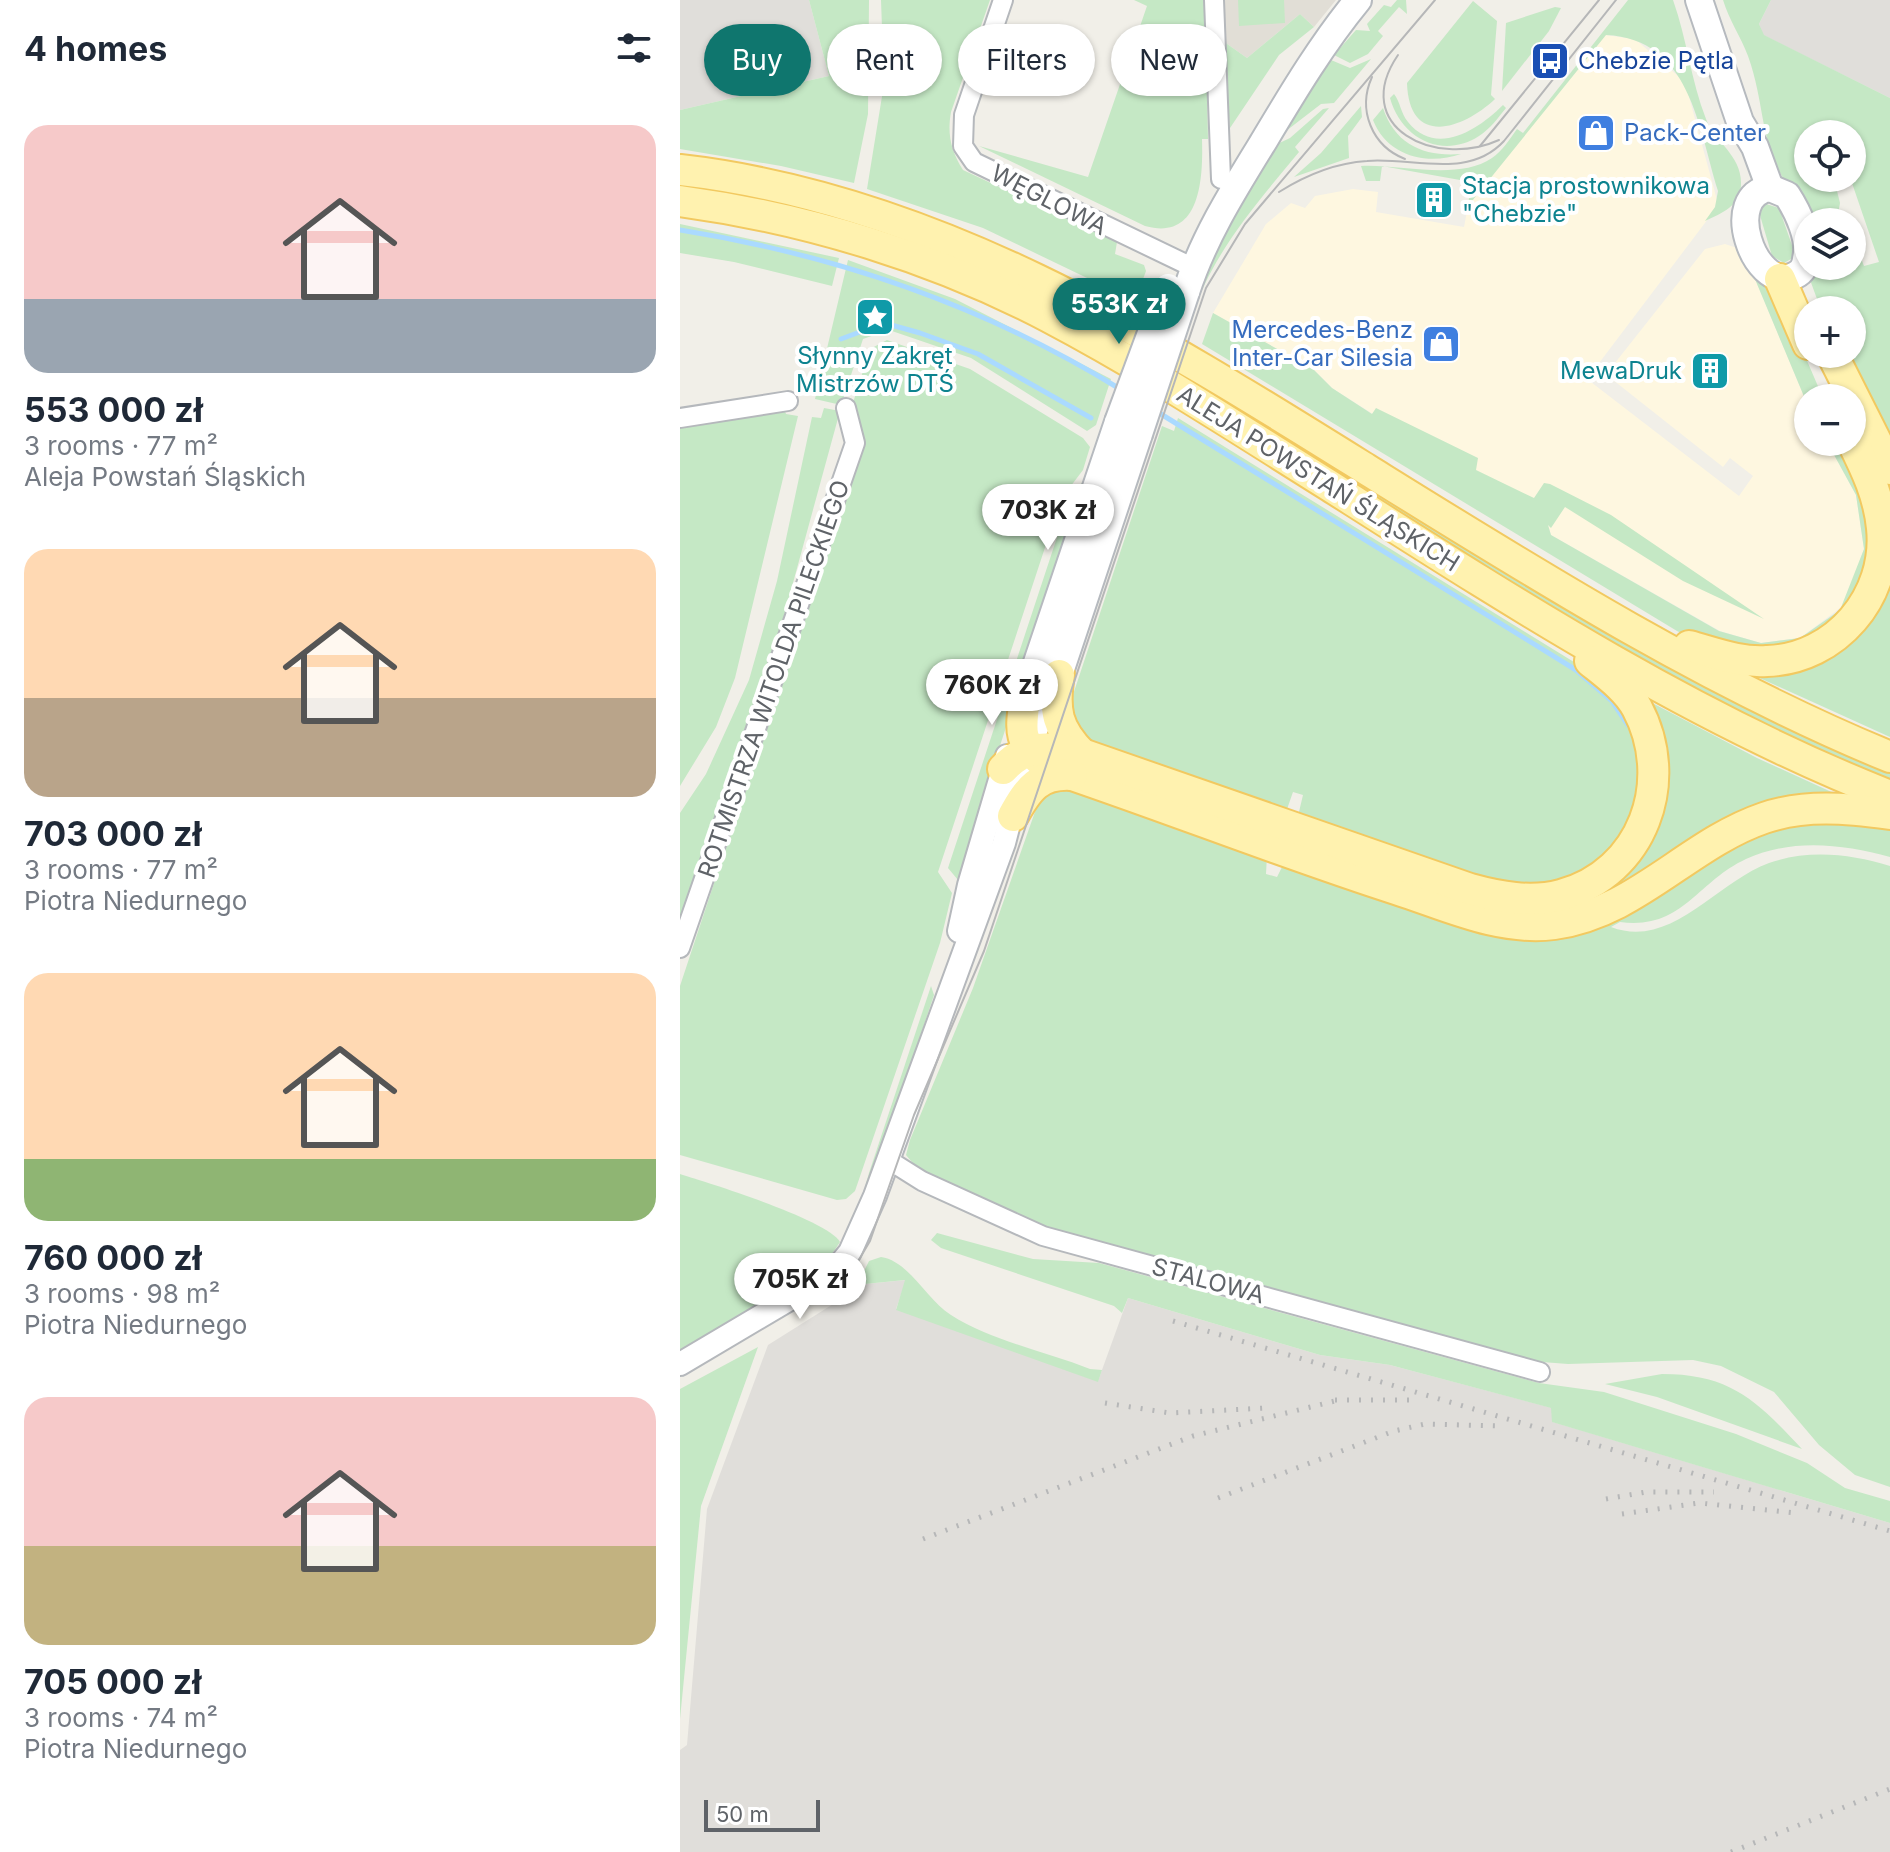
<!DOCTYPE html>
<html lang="en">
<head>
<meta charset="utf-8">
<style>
  :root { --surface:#fff; --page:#f2f2f3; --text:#1f2937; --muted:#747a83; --accent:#0f766e }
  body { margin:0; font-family:Inter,sans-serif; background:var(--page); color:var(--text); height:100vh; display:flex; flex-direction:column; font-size:30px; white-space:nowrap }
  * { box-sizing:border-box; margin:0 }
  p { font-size:26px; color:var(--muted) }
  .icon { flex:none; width:44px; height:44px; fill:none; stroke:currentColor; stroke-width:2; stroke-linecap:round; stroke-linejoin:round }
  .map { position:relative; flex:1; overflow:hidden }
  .panel { display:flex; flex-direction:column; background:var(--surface); width:680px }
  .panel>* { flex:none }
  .guide { position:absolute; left:24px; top:24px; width:760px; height:72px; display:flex; gap:16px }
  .fabs { position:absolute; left:1114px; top:120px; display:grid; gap:16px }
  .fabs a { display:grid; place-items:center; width:72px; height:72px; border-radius:50%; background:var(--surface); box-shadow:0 2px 6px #0004; font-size:40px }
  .scale { position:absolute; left:24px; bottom:20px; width:116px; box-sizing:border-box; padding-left:8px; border:4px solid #5f6368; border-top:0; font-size:22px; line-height:28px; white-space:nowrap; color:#5f6368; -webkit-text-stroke:6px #fff; paint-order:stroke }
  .price { position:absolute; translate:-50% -68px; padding:0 18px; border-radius:28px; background:#fff; color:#222; font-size:26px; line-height:52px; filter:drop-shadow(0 2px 4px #0008) }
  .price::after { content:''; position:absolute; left:50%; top:48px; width:24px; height:18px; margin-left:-12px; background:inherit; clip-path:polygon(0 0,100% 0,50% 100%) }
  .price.on { background:var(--accent); color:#fff }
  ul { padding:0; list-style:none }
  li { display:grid; align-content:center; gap:16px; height:424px; padding:0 24px }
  li span { display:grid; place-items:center; height:248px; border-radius:24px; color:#555 }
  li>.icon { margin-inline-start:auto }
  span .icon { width:144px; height:144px; fill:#fffc; stroke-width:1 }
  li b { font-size:34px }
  h2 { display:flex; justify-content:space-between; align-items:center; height:96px; padding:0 24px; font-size:34px }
  .chip { padding:0 28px; border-radius:36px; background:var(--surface); box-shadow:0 2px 6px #0004; font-size:28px; line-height:72px }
  .chip.on { background:var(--accent); color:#fff }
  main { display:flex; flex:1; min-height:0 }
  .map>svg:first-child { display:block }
  .commercial { fill:#fef7e0 }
  .industrial { fill:#e0deda }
  .education { fill:#e1ded6 }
  .green { fill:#c5e8c5; fill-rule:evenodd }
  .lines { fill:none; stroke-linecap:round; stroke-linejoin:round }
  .stream { stroke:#aadaff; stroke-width:5 }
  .minor-casing { stroke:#b5b8bc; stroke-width:22 }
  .tertiary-casing { stroke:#b5b8bc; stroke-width:26 }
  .secondary-casing { stroke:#b6babf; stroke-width:30 }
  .primary-casing { stroke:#f2c960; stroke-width:34 }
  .minor { stroke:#fff; stroke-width:18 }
  .tertiary { stroke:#fff; stroke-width:22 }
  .secondary { stroke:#fff; stroke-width:26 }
  .primary { stroke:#fff2af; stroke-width:30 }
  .tram { stroke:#b6b7b8; stroke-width:2 }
  .rail { stroke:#b6b7b8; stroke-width:5; stroke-dasharray:2 10; stroke-linecap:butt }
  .secondary-bridge-casing { stroke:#b6babf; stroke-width:30; stroke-linecap:butt }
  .secondary-bridge { stroke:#fff; stroke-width:26 }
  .labels { text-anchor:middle; stroke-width:8; stroke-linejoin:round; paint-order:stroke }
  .transit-label { font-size:24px; fill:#164399; stroke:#fff; text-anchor:start }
  .shop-label { font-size:24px; fill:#366cbe; stroke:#fff; text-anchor:start }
  .culture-label { font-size:24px; fill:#0d838f; stroke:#fff; text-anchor:start }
  .street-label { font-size:24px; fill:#5f6368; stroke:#fff }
</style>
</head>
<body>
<main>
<section class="panel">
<h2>4 homes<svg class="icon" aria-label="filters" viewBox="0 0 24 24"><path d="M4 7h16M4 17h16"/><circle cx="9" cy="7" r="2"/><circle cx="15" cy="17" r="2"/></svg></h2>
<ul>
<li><span style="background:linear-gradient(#f6c9c9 70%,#9aa5b1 0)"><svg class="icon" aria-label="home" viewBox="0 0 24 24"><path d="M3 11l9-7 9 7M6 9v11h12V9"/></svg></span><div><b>553 000 zł</b><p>3 rooms · 77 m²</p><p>Aleja Powstań Śląskich</p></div></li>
<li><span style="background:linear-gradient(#ffd9b3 60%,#b9a48a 0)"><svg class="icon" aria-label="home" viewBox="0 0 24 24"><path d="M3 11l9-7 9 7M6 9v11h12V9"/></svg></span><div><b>703 000 zł</b><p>3 rooms · 77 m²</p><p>Piotra Niedurnego</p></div></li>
<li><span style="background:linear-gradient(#ffd9b3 75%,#8fb573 0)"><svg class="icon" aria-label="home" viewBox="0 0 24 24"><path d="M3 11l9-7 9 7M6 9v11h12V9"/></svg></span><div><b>760 000 zł</b><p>3 rooms · 98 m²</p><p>Piotra Niedurnego</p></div></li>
<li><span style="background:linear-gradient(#f6c9c9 60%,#c2b280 0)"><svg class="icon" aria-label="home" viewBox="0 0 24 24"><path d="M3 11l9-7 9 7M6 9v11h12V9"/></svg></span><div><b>705 000 zł</b><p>3 rooms · 74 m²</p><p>Piotra Niedurnego</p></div></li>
</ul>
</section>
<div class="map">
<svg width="1210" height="1852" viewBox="0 0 1210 1852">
  <rect width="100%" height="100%" fill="#f1efe8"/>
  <polygon class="commercial" points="925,35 955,39 1005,82 1037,200 1034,211 907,379 1059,496 1073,476 1050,458 1043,467 933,380 931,368 1025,249 1045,244 1063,250 1128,406 1128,442 1147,442 1176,495 1184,549 1164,605 1120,638 1081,643 1040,631 871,535 867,521 693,414 652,388 633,369 533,313 586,224 611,203 625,208 635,196 673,189 698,192 696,212 784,227 788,206 813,172"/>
  <g class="industrial">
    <polygon points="0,0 129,0 149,76 0,110"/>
    <polygon points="1091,0 1210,0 1210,98 1083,35 1079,24"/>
    <polygon points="226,1280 216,1309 418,1381 448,1298 640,1355 710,1365 872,1408 873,1422 1210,1523 1210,1852 0,1852 0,1750 7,1745 27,1509 88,1345 185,1284"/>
  </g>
  <polygon class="education" points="542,0 656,0 634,27 620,14 567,58 543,41"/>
  <g class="green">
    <polygon points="129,0 189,0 188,114 174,183 101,166 0,149 0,110 149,76"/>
    <path d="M201,0h109l-39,112c-4,22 0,39 12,58l154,72 -2,12 29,11 2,6 -11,30 -152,-73 -116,-39 17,-105z"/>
    <path d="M454,0h71l3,139h-6c1,37 0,103 -57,87l-166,-80 109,31 59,-171z"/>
    <polygon points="558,0 604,0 605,23 559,26"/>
    <polygon points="717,0 726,0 727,14 719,7 698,31 703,36 688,54 670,63 654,55 676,30 690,31 687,24 704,5 711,7"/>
    <path d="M948,0h45c14,39 18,81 33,119 9,23 36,37 35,65 0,22 -19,29 -36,37l10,-14 3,-16c-20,-65 -28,-152 -112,-156l-138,171 3,-24 -89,-16 -2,15h-14l-5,-15c40,-2 97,15 131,-8 10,-7 18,-19 25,-29l6,4z"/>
    <path d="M1043,0h48l-12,24 5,11 126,63v356l-51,-100h13v-44h-31l-12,-33 2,-11h41v-18l7,5 5,13 15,-4 -27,-79 -16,4 4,16 -2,11 -16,6c-11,-4 -16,-11 -23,-20 -42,-48 -31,-88 -51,-144 -7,-19 -19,-36 -25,-56zM1128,134h44v44h-44z"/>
    <path d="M793,1l24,20 -6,74 4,4c-33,31 -86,48 -88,-16z"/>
    <polygon points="875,7 881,8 869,31 822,91 826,23"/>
    <polygon points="620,14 634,27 599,55 550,128 543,41 567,58"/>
    <polygon points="691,59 654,103 641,104 593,141 651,60 670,68"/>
    <path d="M714,94c6,7 7,20 14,28 28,35 70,8 95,-17l3,3c-8,10 -16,21 -27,28 -37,24 -78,2 -89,-38z"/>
    <polygon points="681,106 682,117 668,136 669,158 614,177 641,153"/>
    <path d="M649,108l-34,39 4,5c-42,51 -86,100 -107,164l-3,-2 15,-50 65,-116 21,-10 33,-29z"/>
    <path d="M703,108c12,37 42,49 78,46 -34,12 -74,2 -88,-34z"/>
    <polygon points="1086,204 1099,208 1114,251 1111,259 1104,263 1092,256 1079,212"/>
    <polygon points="0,224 159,258 152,286 54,262 0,253"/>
    <polygon points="168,260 275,299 431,379 416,425 407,431 291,358 209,330 183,339 161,405 135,399"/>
    <polygon points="1072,272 1098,293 1143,398 1128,398 1128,406"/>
    <polygon points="533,313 633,369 652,388 692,414 696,408 798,458 796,470 854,498 864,483 870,484 931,515 1084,619 1003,581 885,507 871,528 868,525 871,535 1039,631 1081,643 1120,638 1160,610 1184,549 1176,495 1147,442 1164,442 1195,522 1179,600 1117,650 1024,644 997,631 522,344"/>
    <polygon points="207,340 290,369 403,438 410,447 403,470 381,499 258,872 272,893 260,943 175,1191 166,1199 157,1200 0,1155 0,986 179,445 171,409 190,349"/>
    <path d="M511,377l483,293 77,41 139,61v9c-248,-105 -473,-255 -702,-395z"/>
    <polygon points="144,408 160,411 87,678 0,923 0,813 26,774 69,680 97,581 132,417 141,418"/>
    <polygon points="104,409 106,414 118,416 55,678 36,727 0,786 0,425"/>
    <polygon points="498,418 902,667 953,720 963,805 918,870 840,891 618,816 623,795 613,792 606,812 420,751 384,722 482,426 494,431"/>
    <polygon points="409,473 315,761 283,886 268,868 389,501"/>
    <polygon points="1210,557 1210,737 1073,675 1126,662"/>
    <polygon points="959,696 1077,758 1158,795 908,910 831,905 957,851"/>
    <path d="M376,781l211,74 -1,19 11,3 7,-14 228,70 266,-114 112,2v36c-47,-13 -98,-19 -144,2 -51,24 -63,71 -126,63l-9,5c60,23 104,-44 158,-64 40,-14 82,-9 121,3v621l-35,-12 -36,-30 -45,-53 -53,-26 -28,-6 -125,4 -39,-3 -474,-128 -133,-59 -16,-19 4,-15 63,-152 69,-196z"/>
    <polygon points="251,986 254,995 188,1193 185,1187 189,1173"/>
    <path d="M0,1174c29,9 148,46 160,68l-16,24 -144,84z"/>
    <polygon points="257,1233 353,1259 419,1263 859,1383 924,1392 1056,1434 1127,1463 1165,1488 1210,1501 1210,1523 872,1422 871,1408 710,1365 640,1355 448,1298 442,1313 434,1306 261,1248 251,1240"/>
    <path d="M201,1257c28,4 46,43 70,58 41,26 94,36 139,54l12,1 -4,12 -202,-72 9,-30 -40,4 -11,7 15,-30z"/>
    <polygon points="78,1347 21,1506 0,1719 0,1389"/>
    <path d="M982,1374c69,0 95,27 140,75l-145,-52 -52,-13z"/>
  </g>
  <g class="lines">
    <g class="stream">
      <path d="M0,230c156,25 305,76 440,159"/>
      <polyline points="161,339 204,323 240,333 298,354 411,418"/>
      <polyline points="476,411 896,670 932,701 948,725"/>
    </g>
    <defs>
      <g id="minor">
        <polyline points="323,0 284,115 283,146 294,162 514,268"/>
        <polyline points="534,0 541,179"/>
        <polyline points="0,418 108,401"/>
        <polyline points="0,948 175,443 166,408"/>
        <polyline points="207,1159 242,1181 363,1236 860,1372"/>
      </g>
      <g id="tertiary">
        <polyline points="279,931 289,885 327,756"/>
        <polyline points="0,1364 152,1274 170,1252 195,1196 324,843 348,750 374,687"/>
      </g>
      <g id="secondary">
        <polyline points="1019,0 1060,122 1075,147 1090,188"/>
        <path d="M1090,188l17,7c11,17 24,44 19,64 -1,10 -6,15 -15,18 -37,12 -70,-82 -21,-89z"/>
        <path d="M506,292c17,-53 47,-101 76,-148 30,-50 59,-99 96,-144"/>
        <polyline points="379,675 459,434"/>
        <polyline points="345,698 438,422"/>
      </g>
      <g id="primary">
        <path d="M0,170c255,29 473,166 686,299 169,105 339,212 524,288"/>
        <path d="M0,201c126,17 257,57 369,116 97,51 188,111 281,169 179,114 361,232 560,310"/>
        <polyline points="1100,279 1128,344"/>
        <polyline points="1152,354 1210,469"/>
        <path d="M1009,646c26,7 51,17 78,15 69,-2 122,-65 115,-133 -3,-32 -16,-59 -30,-87"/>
        <path d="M379,675c-6,35 -2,54 23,79"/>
        <path d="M345,698c-5,36 -6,43 21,68 117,39 232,85 350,123 50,16 103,42 158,35 82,-11 134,-80 210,-106 41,-14 83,-10 126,-4"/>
        <path d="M323,769c25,-27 46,-22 79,-15l388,135c29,8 61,14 91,6 82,-22 115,-114 76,-187 -10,-19 -31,-34 -47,-47"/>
        <path d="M333,816c15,-27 26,-43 59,-41"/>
      </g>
    </defs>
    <use href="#minor" class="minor-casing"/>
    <use href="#tertiary" class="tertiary-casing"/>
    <use href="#secondary" class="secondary-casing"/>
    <use href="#primary" class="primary-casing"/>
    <use href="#minor" class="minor"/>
    <use href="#tertiary" class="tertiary"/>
    <use href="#secondary" class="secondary"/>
    <use href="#primary" class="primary"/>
    <g class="tram">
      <path d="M718,55c-49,72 37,114 101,85"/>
      <path d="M692,77c-15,33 0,69 33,82"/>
      <polyline points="800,146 919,0"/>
      <path d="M599,192c27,-17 56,-29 88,-31 46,-4 101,19 137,-20l112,-141"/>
      <polyline points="157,1286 174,1268 190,1241 234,1115 304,951 526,288 565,224 755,0"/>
    </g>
    <g class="rail">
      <polyline points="493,1321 1210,1531"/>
      <polyline points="655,1400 735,1400"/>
      <polyline points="425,1403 490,1413 587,1408"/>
      <polyline points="538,1498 714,1431 745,1424 821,1426"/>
      <polyline points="926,1499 966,1492 1034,1492"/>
      <polyline points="942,1514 1019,1503 1116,1513"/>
      <polyline points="243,1539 513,1436 663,1399"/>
      <polyline points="1051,1852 1210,1789"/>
    </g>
    <defs>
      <g id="secondary-bridge">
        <polyline points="438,422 488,287"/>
        <polyline points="459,434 506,292"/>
      </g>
    </defs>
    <use href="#secondary-bridge" class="secondary-bridge-casing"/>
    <use href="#secondary-bridge" class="secondary-bridge"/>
  </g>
  <defs>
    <symbol id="bus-square" viewBox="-11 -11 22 22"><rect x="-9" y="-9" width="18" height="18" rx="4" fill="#1a4fb4" stroke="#fff"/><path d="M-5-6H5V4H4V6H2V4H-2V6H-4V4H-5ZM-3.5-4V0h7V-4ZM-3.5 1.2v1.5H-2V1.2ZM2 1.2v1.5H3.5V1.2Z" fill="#fff"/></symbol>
    <symbol id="shop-square" viewBox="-11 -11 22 22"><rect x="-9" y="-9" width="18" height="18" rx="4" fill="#3f7fe0" stroke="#fff"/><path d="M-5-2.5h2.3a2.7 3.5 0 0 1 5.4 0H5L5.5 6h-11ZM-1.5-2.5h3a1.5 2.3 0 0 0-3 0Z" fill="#fff"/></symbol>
    <symbol id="building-square" viewBox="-11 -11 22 22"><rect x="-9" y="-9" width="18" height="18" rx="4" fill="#0f9aa8" stroke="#fff"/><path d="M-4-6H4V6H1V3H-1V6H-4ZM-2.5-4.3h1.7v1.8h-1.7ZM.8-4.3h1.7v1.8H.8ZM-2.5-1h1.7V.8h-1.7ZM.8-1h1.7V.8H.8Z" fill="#fff"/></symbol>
    <symbol id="sight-square" viewBox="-11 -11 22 22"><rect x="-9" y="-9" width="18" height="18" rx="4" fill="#0f9aa8" stroke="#fff"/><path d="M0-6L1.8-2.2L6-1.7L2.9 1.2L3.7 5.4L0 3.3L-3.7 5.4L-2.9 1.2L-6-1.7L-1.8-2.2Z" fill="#fff"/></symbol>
  </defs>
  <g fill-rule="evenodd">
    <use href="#bus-square" x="848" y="39" width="44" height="44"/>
    <use href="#shop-square" x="894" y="111" width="44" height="44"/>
    <use href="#building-square" x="732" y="178" width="44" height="44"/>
    <use href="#sight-square" x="173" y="295" width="44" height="44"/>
    <use href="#shop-square" x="739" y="322" width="44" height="44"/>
    <use href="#building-square" x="1008" y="349" width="44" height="44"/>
  </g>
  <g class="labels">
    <g class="transit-label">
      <text x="898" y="69">Chebzie Pętla</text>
    </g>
    <g class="shop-label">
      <text x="944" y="141">Pack-Center</text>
      <text x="733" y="338" text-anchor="end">Mercedes-Benz<tspan x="733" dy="28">Inter-Car Silesia</tspan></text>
    </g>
    <g class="culture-label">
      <text x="782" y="194">Stacja prostownikowa<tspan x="782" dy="28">"Chebzie"</tspan></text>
      <text x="195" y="364" text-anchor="middle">Słynny Zakręt<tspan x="195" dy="28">Mistrzów DTŚ</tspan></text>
      <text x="1002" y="379" text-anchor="end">MewaDruk</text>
    </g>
    <g class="street-label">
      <text transform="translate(369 200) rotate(27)" y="8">WĘGLOWA</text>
      <text transform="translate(638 479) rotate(32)" y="8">ALEJA POWSTAŃ ŚLĄSKICH</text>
      <text transform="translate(94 679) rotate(-71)" y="8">ROTMISTRZA WITOLDA PILECKIEGO</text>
      <text transform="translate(528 1281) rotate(15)" y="8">STALOWA</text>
    </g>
  </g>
</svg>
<div class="fabs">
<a><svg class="icon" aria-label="locate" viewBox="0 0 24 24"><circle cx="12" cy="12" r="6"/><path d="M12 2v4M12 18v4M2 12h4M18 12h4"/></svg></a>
<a><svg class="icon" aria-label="layers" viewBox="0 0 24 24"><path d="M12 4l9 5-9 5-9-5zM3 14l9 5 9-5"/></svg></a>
<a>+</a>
<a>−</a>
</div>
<div class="scale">50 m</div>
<b class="price on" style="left:439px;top:346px">553K zł</b>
<b class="price" style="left:368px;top:552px">703K zł</b>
<b class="price" style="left:312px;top:727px">760K zł</b>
<b class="price" style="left:120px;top:1321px">705K zł</b>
<div class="guide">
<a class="chip on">Buy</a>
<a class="chip">Rent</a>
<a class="chip">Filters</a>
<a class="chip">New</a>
</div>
</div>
</main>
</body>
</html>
